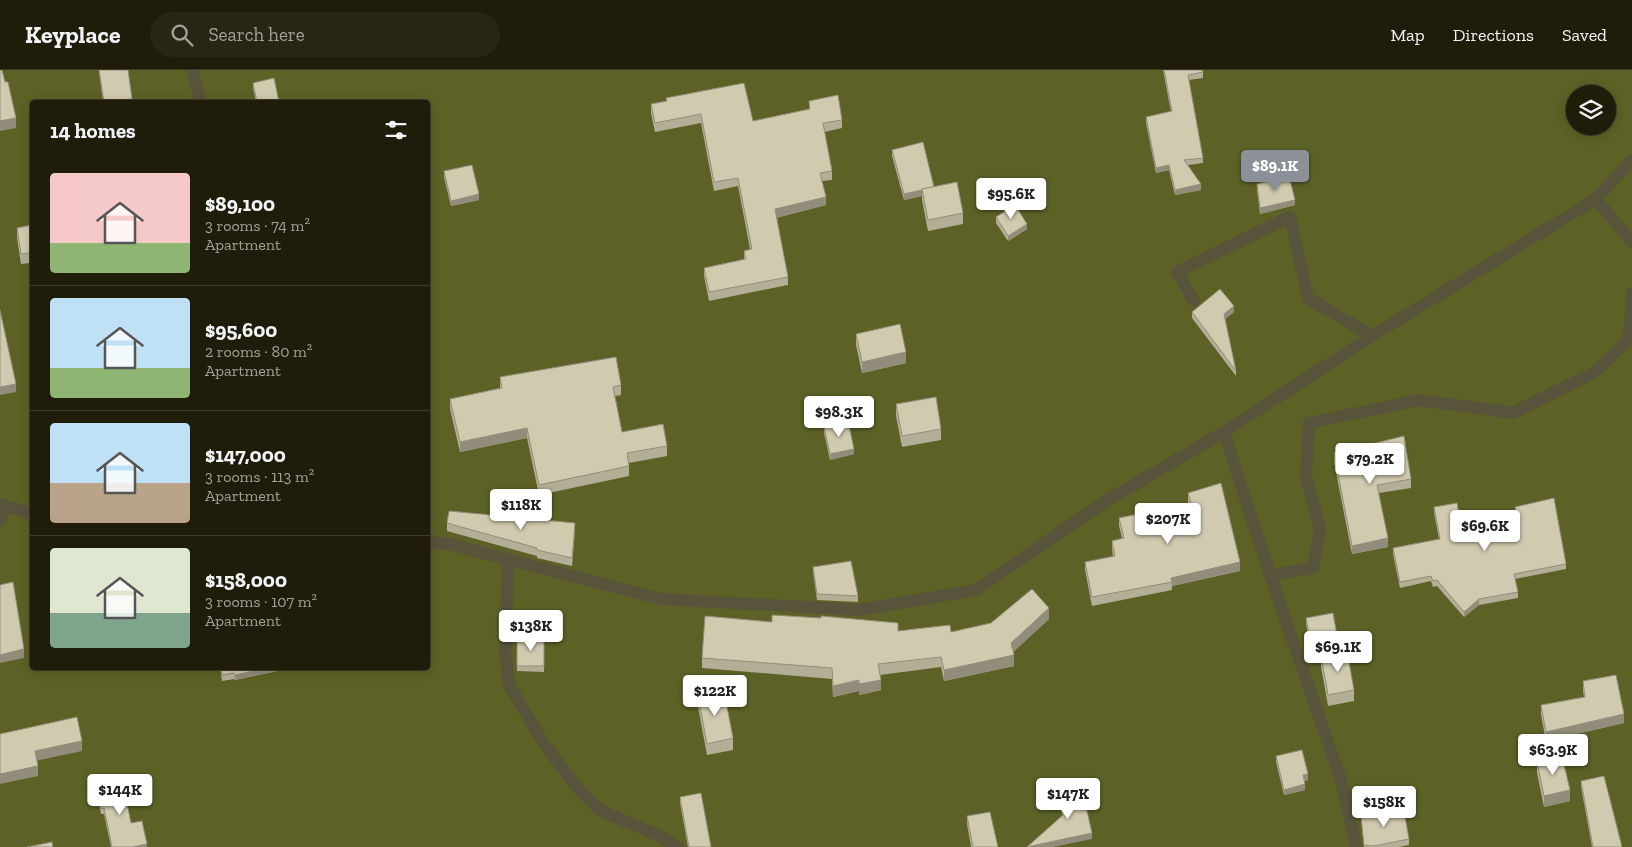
<!DOCTYPE html>
<html lang="en">
<head>
<meta charset="utf-8">
<style>
  :root { --surface:#201c0a; --page:#282513; --text:#f1f3f6; --muted:#a2a19c; --line:#3d3a2b; --accent:#8c9099 }
  body { margin:0; font-family:"Zilla Slab",serif; background:var(--page); color:var(--text); height:100vh; display:flex; flex-direction:column; font-size:19px; white-space:nowrap }
  * { box-sizing:border-box; margin:0 }
  p { font-size:16px; color:var(--muted) }
  .icon { flex:none; width:28px; height:28px; fill:none; stroke:currentColor; stroke-width:2; stroke-linecap:round; stroke-linejoin:round }
  .map { position:relative; flex:1; overflow:hidden }
  .panel { position:absolute; left:30px; top:30px; width:400px; height:570px; display:flex; flex-direction:column; background:var(--surface); border-radius:5px; box-shadow:0 2px 12px #0003,0 0 0 1px var(--line) }
  .panel>* { flex:none }
  .fabs { position:absolute; left:1566px; top:15px; display:grid; gap:10px }
  .fabs a { display:grid; place-items:center; width:50px; height:50px; border-radius:50%; background:var(--surface); box-shadow:0 2px 12px #0003,0 0 0 1px var(--line); font-size:25px }
  .price { position:absolute; translate:-50% -42px; padding:0 11px; border-radius:5px; background:#fff; color:#222; font-size:16px; line-height:32px; filter:drop-shadow(0 1px 2px #0008) }
  .price::after { content:''; position:absolute; left:50%; top:30px; width:15px; height:11px; margin-left:-8px; background:inherit; clip-path:polygon(0 0,100% 0,50% 100%) }
  .price.active { background:var(--accent); color:#fff }
  ul { padding:0; list-style:none }
  li { display:flex; align-items:center; gap:15px; height:125px; padding:0 20px }
  li+li { border-top:1px solid var(--line) }
  li span { display:grid; place-items:center; flex:none; width:140px; height:100px; border-radius:5px; color:#555 }
  li>.icon { margin-inline-start:auto }
  span .icon { width:60px; height:60px; fill:#fffc; stroke-width:1 }
  li b { font-size:21px }
  h2 { display:flex; justify-content:space-between; align-items:center; height:60px; padding:0 20px; font-size:21px }
  header { display:flex; align-items:center; gap:30px; box-sizing:border-box; height:70px; padding:0 25px; background:var(--surface); border-bottom:1px solid var(--line) }
  header strong { font-size:24px }
  nav { display:flex; gap:28px; margin-inline-start:auto; font-size:18px }
  .search { width:350px; height:45px; background:var(--page); display:flex; align-items:center; gap:12px; box-sizing:border-box; padding:0 18px; border-radius:28px; color:var(--muted); font-size:19px }
  .map>svg:first-child { display:block }
  .forest { fill:#5c6225; fill-rule:evenodd }
  .lines { fill:none; stroke-linecap:round; stroke-linejoin:round }
  .minor { stroke:#58533b; stroke-width:12 }
  .wall { fill:#b3ae96 }
  .shaded-wall { fill:#928d7a }
  .building { fill:#d0caaf; stroke:#928d7a }
</style>
</head>
<body>
<header>
<strong>Keyplace</strong>
<div class="search"><svg class="icon" aria-label="search" viewBox="0 0 24 24"><circle cx="10" cy="10" r="6"/><path d="M15 15l6 6"/></svg>Search here</div>
<nav><a>Map</a><a>Directions</a><a>Saved</a></nav>
</header>
<div class="map">
<svg width="1632" height="777" viewBox="0 0 1632 777">
  <rect width="100%" height="100%" fill="#2a250e"/>
  <path class="forest" d="M0,0h1632v777h-1632zM1575,24h33v32h-33zM32,32h396v566h-396z"/>
  <g class="lines">
    <g class="minor">
      <polyline points="192,0 201,32"/>
      <polyline points="1596,129 1632,172"/>
      <polyline points="1194,231 1177,202 1290,147 1308,228 1372,266"/>
      <polyline points="1224,362 1270,505 1341,710 1356,777"/>
      <polyline points="0,434 32,444"/>
      <polyline points="0,450 5,436"/>
      <polyline points="428,472 449,474 661,529 859,540 976,520 1103,433 1224,362 1372,266 1596,129 1632,90"/>
      <polyline points="508,489 505,580 509,615 543,672 576,716 601,741 660,766 678,777"/>
      <polyline points="1270,505 1313,498 1320,459 1306,406 1309,353 1419,330 1513,343 1595,302 1629,269 1632,223"/>
    </g>
  </g>
  <g class="wall">
    <polygon points="99,0 128,0 132,32 103,32"/>
    <polygon points="1163,0 1202,0 1203,2 1203,8 1189,10 1203,88 1203,93 1188,95 1201,120 1175,125 1169,100 1156,103 1146,53 1146,47 1171,42"/>
    <polygon points="253,13 279,32 256,32 253,18"/>
    <polygon points="666,28 753,51 809,39 809,31 842,50 842,58 824,62 832,101 832,110 822,111 826,135 776,148 788,207 788,215 709,231 704,206 704,198 744,189 744,181 750,179 738,116 714,121 701,53 655,62 651,43 651,34 666,31"/>
    <polygon points="892,80 963,143 963,154 928,161 922,130 922,126 904,130 892,86"/>
    <polygon points="444,101 479,130 451,136 444,107"/>
    <polygon points="1257,114 1295,135 1260,144 1257,120"/>
    <polygon points="996,147 1027,159 1008,171 996,153"/>
    <polygon points="32,155 32,207 30,193 21,194 17,168 17,158"/>
    <polygon points="1192,242 1234,242 1225,249 1236,301 1236,306 1192,248"/>
    <polygon points="856,264 906,293 862,303 856,275"/>
    <polygon points="500,307 621,315 621,325 615,326 622,362 667,376 667,386 629,393 629,406 539,425 527,368 460,382 450,339 450,329 500,318"/>
    <polygon points="896,334 941,359 941,370 902,377 896,346"/>
    <polygon points="824,357 854,384 830,390 824,363"/>
    <polygon points="1334,383 1411,409 1411,418 1379,423 1388,477 1352,484 1334,392"/>
    <polygon points="1188,423 1240,501 1172,516 1172,520 1092,536 1085,500 1085,492 1113,487 1112,479 1112,471 1122,468 1119,456 1119,448 1188,433"/>
    <polygon points="1434,437 1461,454 1516,444 1515,437 1566,494 1566,499 1515,509 1518,522 1518,528 1479,535 1464,547 1437,516 1433,517 1431,511 1400,518 1393,484 1393,478 1439,469 1434,443"/>
    <polygon points="447,453 575,461 572,496 537,488 537,486 447,461"/>
    <polygon points="813,497 858,526 858,532 817,530 813,502"/>
    <polygon points="1306,548 1338,571 1338,576 1311,581 1306,554"/>
    <polygon points="1049,549 1013,582 1014,596 944,611 941,597 880,605 881,620 859,625 859,621 833,627 832,609 702,598 702,588 772,552 898,561 951,562"/>
    <polygon points="517,567 544,567 544,602 517,601"/>
    <polygon points="1321,586 1354,620 1354,631 1328,636 1321,597"/>
    <polygon points="220,598 287,598 287,599 235,610 234,609 222,611"/>
    <polygon points="1583,611 1624,653 1546,671 1541,645 1541,635 1584,627 1583,621"/>
    <polygon points="698,626 733,668 733,680 707,685 698,637"/>
    <polygon points="1276,686 1308,710 1304,711 1305,720 1284,725 1276,692"/>
    <polygon points="1537,692 1570,731 1544,737 1537,703"/>
    <polygon points="1581,711 1622,777 1592,777 1581,717"/>
    <polygon points="96,715 131,753 147,777 111,777 104,744 101,744 96,721"/>
    <polygon points="1059,723 1092,769 1062,746 1059,729"/>
    <polygon points="680,727 711,777 688,777 680,733"/>
    <polygon points="967,746 998,777 971,777 967,754"/>
    <polygon points="1361,746 1409,769 1409,775 1399,777 1364,777"/>
  </g>
  <g class="shaded-wall">
    <polygon points="16,48 16,58 0,61 0,51"/>
    <polygon points="1169,95 1169,100 1156,103 1156,98"/>
    <polygon points="1201,114 1201,120 1175,125 1175,120"/>
    <polygon points="922,120 922,126 904,130 904,124"/>
    <polygon points="479,124 479,130 451,136 451,131"/>
    <polygon points="826,127 826,135 775,148 775,139"/>
    <polygon points="1295,130 1295,135 1260,144 1260,138"/>
    <polygon points="1027,154 1027,159 1008,171 1008,166"/>
    <polygon points="1234,236 1234,242 1224,250 1224,244"/>
    <polygon points="906,282 906,293 862,303 862,292"/>
    <polygon points="16,314 16,322 0,325 0,317"/>
    <polygon points="527,358 527,368 460,382 460,372"/>
    <polygon points="854,379 854,384 830,390 830,384"/>
    <polygon points="575,453 575,461 572,496 572,488"/>
    <polygon points="1388,468 1388,477 1352,484 1352,476"/>
    <polygon points="1240,492 1240,501 1172,516 1171,508"/>
    <polygon points="1479,529 1479,535 1464,547 1464,542"/>
    <polygon points="1049,538 1049,549 1011,584 1011,573"/>
    <polygon points="24,579 24,588 0,593 0,585"/>
    <polygon points="1014,585 1014,596 944,611 944,600"/>
    <polygon points="267,598 287,598 287,599 235,610 235,605"/>
    <polygon points="859,610 859,621 833,627 833,616"/>
    <polygon points="881,610 881,620 859,625 859,614"/>
    <polygon points="1624,644 1624,653 1546,671 1546,662"/>
    <polygon points="82,671 82,681 35,691 35,681"/>
    <polygon points="38,696 38,706 0,714 0,704"/>
    <polygon points="1308,704 1308,710 1303,711 1303,705"/>
    <polygon points="1305,714 1305,720 1284,725 1284,720"/>
    <polygon points="1570,720 1570,731 1544,737 1544,726"/>
    <polygon points="1092,763 1092,769 1053,777 1027,777"/>
    <polygon points="147,774 147,777 132,777"/>
  </g>
  <g class="building">
    <polygon points="0,0 2,0 5,12 8,12 16,48 0,51"/>
    <polygon points="99,0 128,0 132,29 104,32"/>
    <polygon points="1164,0 1202,0 1203,2 1188,5 1203,88 1184,90 1201,114 1175,120 1169,95 1156,98 1146,47 1172,41"/>
    <polygon points="274,8 279,32 257,32 253,13"/>
    <polygon points="744,13 753,51 810,39 809,31 838,25 842,50 823,53 832,101 820,103 826,127 775,139 788,207 709,222 704,198 746,189 744,181 752,179 738,108 714,112 701,44 655,53 651,34 667,31 666,28"/>
    <polygon points="923,72 934,117 922,119 922,120 904,124 892,80"/>
    <polygon points="472,95 479,124 451,131 444,101"/>
    <polygon points="1289,106 1295,130 1260,138 1257,114"/>
    <polygon points="957,112 963,143 928,150 922,119"/>
    <polygon points="1015,135 1027,154 1008,166 996,147"/>
    <polygon points="32,155 32,197 30,183 21,184 17,158"/>
    <polygon points="1220,219 1234,236 1224,244 1236,301 1192,242"/>
    <polygon points="0,240 16,314 0,317"/>
    <polygon points="900,254 906,282 862,292 856,264"/>
    <polygon points="616,287 621,315 613,317 622,362 663,354 667,376 627,383 629,396 539,415 527,358 460,372 450,329 502,318 500,307"/>
    <polygon points="936,327 941,359 902,366 896,334"/>
    <polygon points="848,351 854,379 830,384 824,357"/>
    <polygon points="1404,366 1411,409 1377,415 1388,468 1352,476 1334,383"/>
    <polygon points="1221,413 1240,492 1171,508 1172,512 1092,527 1085,492 1115,486 1112,471 1124,468 1119,448 1191,433 1188,423"/>
    <polygon points="1554,428 1566,494 1514,504 1518,522 1479,529 1464,542 1437,510 1433,511 1431,506 1400,512 1393,478 1440,469 1434,437 1457,433 1461,454 1517,444 1515,437"/>
    <polygon points="449,441 575,453 572,488 537,480 537,478 447,453"/>
    <polygon points="851,491 858,526 817,524 813,497"/>
    <polygon points="13,512 24,579 0,585 0,515"/>
    <polygon points="1032,519 1049,538 1011,573 1014,585 944,600 941,587 878,594 881,610 859,614 859,610 833,616 832,598 702,588 705,546 772,552 772,545 821,548 821,546 898,553 898,561 950,555 951,562 991,553"/>
    <polygon points="1333,543 1338,571 1311,576 1306,548"/>
    <rect x="517" y="567" width="27" height="29"/>
    <polygon points="1347,581 1354,620 1328,625 1321,586"/>
    <polygon points="221,598 267,598 235,605 234,603 222,605"/>
    <polygon points="1616,605 1624,644 1546,662 1541,635 1585,627 1583,611"/>
    <polygon points="724,621 733,668 707,674 698,626"/>
    <polygon points="77,647 82,671 35,681 38,696 0,704 0,664"/>
    <polygon points="1302,680 1308,704 1303,705 1305,714 1284,720 1276,686"/>
    <polygon points="1562,686 1570,720 1544,726 1537,692"/>
    <polygon points="1604,706 1622,777 1593,777 1581,711"/>
    <polygon points="122,709 131,753 142,751 147,774 132,777 112,777 104,738 101,739 96,715"/>
    <polygon points="1082,719 1092,763 1027,777 1063,745 1059,723"/>
    <polygon points="701,723 711,777 689,777 680,727"/>
    <polygon points="1404,741 1409,769 1374,776 1364,775 1361,746"/>
    <polygon points="990,742 998,777 973,777 967,746"/>
    <polygon points="52,772 53,777 27,777"/>
  </g>
</svg>
<div class="fabs">
<a><svg class="icon" aria-label="layers" viewBox="0 0 24 24"><path d="M12 4l9 5-9 5-9-5zM3 14l9 5 9-5"/></svg></a>
</div>
<b class="price active" style="left:1275px;top:122px">$89.1K</b>
<b class="price" style="left:1011px;top:150px">$95.6K</b>
<b class="price" style="left:839px;top:368px">$98.3K</b>
<b class="price" style="left:1370px;top:415px">$79.2K</b>
<b class="price" style="left:521px;top:461px">$118K</b>
<b class="price" style="left:1168px;top:475px">$207K</b>
<b class="price" style="left:1485px;top:482px">$69.6K</b>
<b class="price" style="left:531px;top:582px">$138K</b>
<b class="price" style="left:1338px;top:603px">$69.1K</b>
<b class="price" style="left:715px;top:647px">$122K</b>
<b class="price" style="left:1553px;top:706px">$63.9K</b>
<b class="price" style="left:120px;top:746px">$144K</b>
<b class="price" style="left:1068px;top:750px">$147K</b>
<b class="price" style="left:1384px;top:758px">$158K</b>
<section class="panel">
<h2>14 homes<svg class="icon" aria-label="filters" viewBox="0 0 24 24"><path d="M4 7h16M4 17h16"/><circle cx="9" cy="7" r="2"/><circle cx="15" cy="17" r="2"/></svg></h2>
<ul>
<li><span style="background:linear-gradient(#f6c9c9 70%,#8fb573 0)"><svg class="icon" aria-label="home" viewBox="0 0 24 24"><path d="M3 11l9-7 9 7M6 9v11h12V9"/></svg></span><div><b>$89,100</b><p>3 rooms · 74 m²</p><p>Apartment</p></div></li>
<li><span style="background:linear-gradient(#bfe0f5 70%,#8fb573 0)"><svg class="icon" aria-label="home" viewBox="0 0 24 24"><path d="M3 11l9-7 9 7M6 9v11h12V9"/></svg></span><div><b>$95,600</b><p>2 rooms · 80 m²</p><p>Apartment</p></div></li>
<li><span style="background:linear-gradient(#bfe0f5 60%,#b9a48a 0)"><svg class="icon" aria-label="home" viewBox="0 0 24 24"><path d="M3 11l9-7 9 7M6 9v11h12V9"/></svg></span><div><b>$147,000</b><p>3 rooms · 113 m²</p><p>Apartment</p></div></li>
<li><span style="background:linear-gradient(#dfe7d0 65%,#7fa58c 0)"><svg class="icon" aria-label="home" viewBox="0 0 24 24"><path d="M3 11l9-7 9 7M6 9v11h12V9"/></svg></span><div><b>$158,000</b><p>3 rooms · 107 m²</p><p>Apartment</p></div></li>
</ul>
</section>
</div>
</body>
</html>
